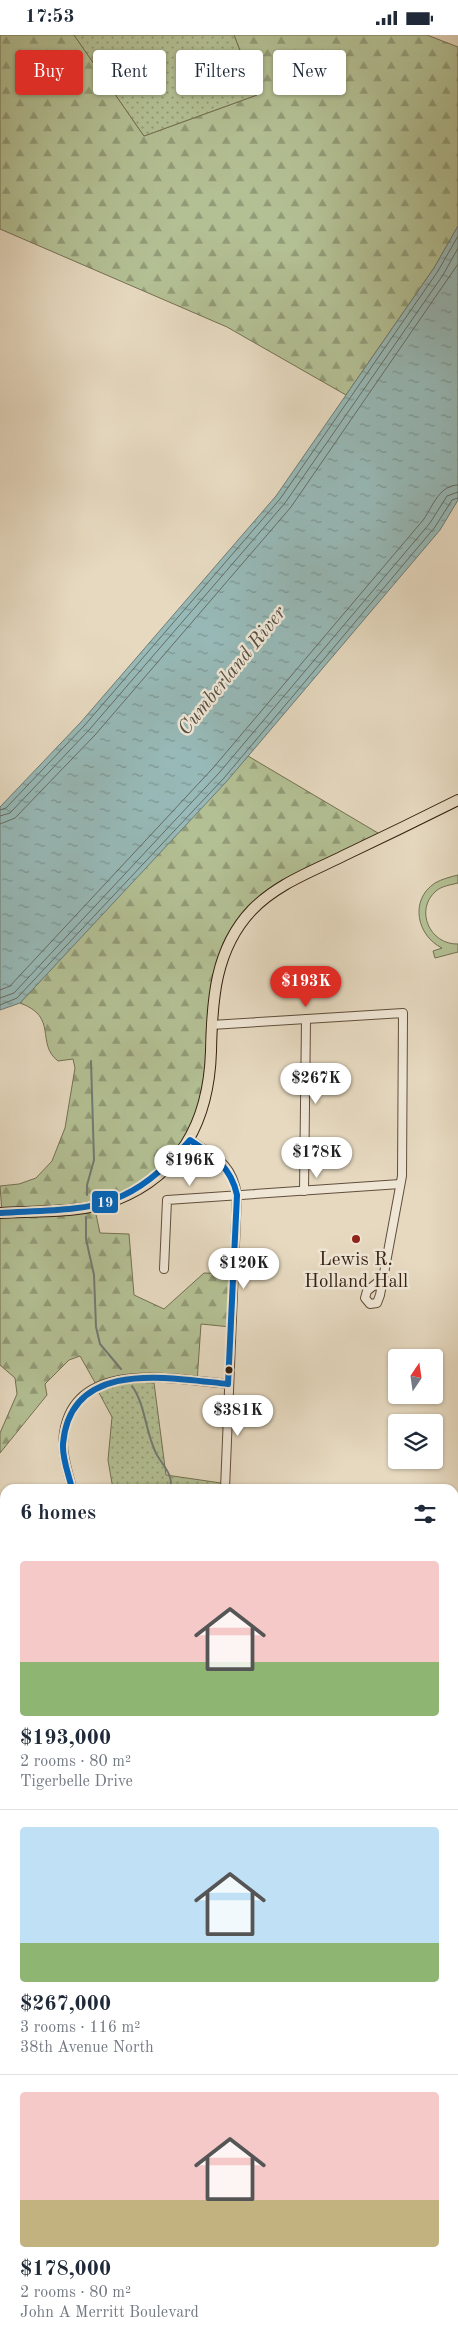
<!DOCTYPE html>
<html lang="en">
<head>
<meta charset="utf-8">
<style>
  :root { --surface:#fff; --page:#f6f6f7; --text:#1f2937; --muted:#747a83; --line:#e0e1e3; --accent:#d93025 }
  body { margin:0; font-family:"Old Standard TT",serif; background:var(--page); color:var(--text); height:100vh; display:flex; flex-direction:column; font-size:19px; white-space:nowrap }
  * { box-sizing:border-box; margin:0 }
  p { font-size:16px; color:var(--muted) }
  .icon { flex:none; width:28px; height:28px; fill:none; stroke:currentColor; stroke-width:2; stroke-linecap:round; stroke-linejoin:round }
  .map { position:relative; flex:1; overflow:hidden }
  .drawer { position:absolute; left:0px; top:1449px; width:459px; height:866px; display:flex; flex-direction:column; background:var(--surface); border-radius:15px 15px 0 0; box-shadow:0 1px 4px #0004 }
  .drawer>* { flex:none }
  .guide { position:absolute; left:15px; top:15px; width:429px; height:45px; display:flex; gap:10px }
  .needle { width:32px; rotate:13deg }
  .fabs { position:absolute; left:388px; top:1314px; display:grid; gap:10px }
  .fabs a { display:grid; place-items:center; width:55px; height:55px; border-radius:5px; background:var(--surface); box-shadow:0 1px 4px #0004; font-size:25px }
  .price { position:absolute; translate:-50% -42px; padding:0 11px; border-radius:18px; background:#fff; color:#222; font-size:16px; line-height:32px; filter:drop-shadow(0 1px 2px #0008) }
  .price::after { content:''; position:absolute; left:50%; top:30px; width:15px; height:11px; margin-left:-8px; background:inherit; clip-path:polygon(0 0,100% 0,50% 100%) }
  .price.selected { background:var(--accent); color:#fff }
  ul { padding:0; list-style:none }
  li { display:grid; align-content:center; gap:10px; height:265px; padding:0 20px }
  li+li { border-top:1px solid var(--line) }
  li span { display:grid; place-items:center; height:155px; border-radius:5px; color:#555 }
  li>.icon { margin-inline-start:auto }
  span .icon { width:90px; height:90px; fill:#fffc; stroke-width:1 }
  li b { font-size:21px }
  h2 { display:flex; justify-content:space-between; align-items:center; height:60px; padding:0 20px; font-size:21px }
  .chip { padding:0 18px; border-radius:5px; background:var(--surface); box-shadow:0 1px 4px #0004; font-size:18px; line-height:45px }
  .chip.selected { background:var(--accent); color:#fff }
  .status { display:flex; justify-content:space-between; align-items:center; height:35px; padding:0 25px; background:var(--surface); direction:ltr }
  .status svg { height:14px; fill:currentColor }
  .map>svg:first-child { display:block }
  .forest { fill:url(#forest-firs); stroke:#747052 }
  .park { fill:url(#park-dots); stroke:#747052 }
  .garden { fill:#b3c094; stroke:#747052 }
  .water { fill:url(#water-ripples); stroke:#707b74 }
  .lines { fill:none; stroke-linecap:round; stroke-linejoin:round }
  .shore { stroke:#666c63; stroke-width:1 }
  .stream { stroke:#707b74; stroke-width:2 }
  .minor-casing { stroke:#614e3b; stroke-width:10 }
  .major-casing { stroke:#351f0f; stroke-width:12 }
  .highway-casing { stroke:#351f0f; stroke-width:14 }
  .minor { stroke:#efe6d6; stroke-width:8 }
  .major { stroke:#e6d9c0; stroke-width:10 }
  .highway { stroke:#e6d9c0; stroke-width:11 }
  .bus-1-casing { stroke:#efe6d6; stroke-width:10 }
  .bus-1 { stroke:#0065bd; stroke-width:6 }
  .poi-dot { fill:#8f2418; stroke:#efe6d6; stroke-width:2 }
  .bus-dot { fill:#351f0f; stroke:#efe6d6; stroke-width:2 }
  .labels { text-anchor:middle; stroke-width:5; stroke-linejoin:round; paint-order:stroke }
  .poi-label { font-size:19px; fill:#351f0f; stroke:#efe6d6 }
  .water-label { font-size:20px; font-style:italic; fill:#524d41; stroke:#efe6d6 }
  .line-badge { stroke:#efe6d6; stroke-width:2 }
  .badge-label { font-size:14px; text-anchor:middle; font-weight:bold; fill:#fff }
</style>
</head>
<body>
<div class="status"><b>17:53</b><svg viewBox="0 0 49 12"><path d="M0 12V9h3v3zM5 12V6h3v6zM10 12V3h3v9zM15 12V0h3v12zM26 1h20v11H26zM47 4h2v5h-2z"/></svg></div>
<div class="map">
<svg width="458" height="2314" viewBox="0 0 458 2314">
  <defs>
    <pattern id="forest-firs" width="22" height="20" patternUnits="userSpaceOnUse" patternTransform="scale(1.25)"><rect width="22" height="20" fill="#b3c094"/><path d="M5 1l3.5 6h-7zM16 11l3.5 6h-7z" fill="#929b77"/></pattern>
    <pattern id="park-dots" width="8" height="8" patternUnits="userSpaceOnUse" patternTransform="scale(1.25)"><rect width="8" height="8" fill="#b3c094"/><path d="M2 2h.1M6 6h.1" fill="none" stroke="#929b77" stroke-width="1.8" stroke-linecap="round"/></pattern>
    <pattern id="water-ripples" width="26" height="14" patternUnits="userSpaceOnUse" patternTransform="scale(1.25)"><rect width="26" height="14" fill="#97b9b7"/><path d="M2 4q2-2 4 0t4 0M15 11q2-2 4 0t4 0" fill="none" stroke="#7c9693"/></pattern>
  </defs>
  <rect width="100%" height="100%" fill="#e6d9c0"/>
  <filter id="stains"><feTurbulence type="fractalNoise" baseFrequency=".004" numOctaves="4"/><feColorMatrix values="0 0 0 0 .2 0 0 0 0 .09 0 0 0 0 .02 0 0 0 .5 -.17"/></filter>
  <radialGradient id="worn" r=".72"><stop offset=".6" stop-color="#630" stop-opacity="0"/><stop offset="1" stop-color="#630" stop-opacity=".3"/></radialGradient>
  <g class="forest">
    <polygon points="0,0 74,0 144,101 257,60 234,0 427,0 458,12 458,191 434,233 346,360 227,292 0,194"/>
    <path d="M248,721l135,80 -104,51 -27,23 -34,59 -7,82 -21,89 -39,41 -57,24 6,28 29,1 5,61 30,14 40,-36 29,1 -2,53 -30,-3 -4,58 -38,-3 -62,7 -17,-30 -11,4 -24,24 2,11 -47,58v-20l17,-39 -2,-16 -15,-13v-152l2,-1 -2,-26 19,-2 17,-6 16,-17 13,-33 10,-60 -2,-9 -15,2c-23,-18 1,-44 -38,-58z"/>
  </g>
  <g class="park">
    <polygon points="74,0 234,0 257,60 144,101"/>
    <polygon points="136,1347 154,1348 166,1440 221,1448 221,1454 113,1454 108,1425 112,1382 98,1356 111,1349"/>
  </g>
  <path class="garden" d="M458,840v8c-8,2 -16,3 -22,8 -22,19 -6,54 22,53v8l-23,6 -2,-7 9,-3c-25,-12 -33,-48 -7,-65 7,-4 15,-6 23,-8z"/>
  <polygon class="water" points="458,191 458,465 440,495 227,746 20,968 0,975 0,772 81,687 276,461 434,233"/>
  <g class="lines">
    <g class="shore">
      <polyline points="0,775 6,773 84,691 280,464 438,236 458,201"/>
      <polyline points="0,781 10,778 89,695 285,468 443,240 458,213"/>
      <polyline points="0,789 15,783 95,700 291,472 458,229"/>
      <path d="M0,955l10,-4 203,-218 211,-249c9,-14 16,-34 34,-34"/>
      <polyline points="0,963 14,958 219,738 430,488 447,461 458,457"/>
      <polyline points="0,970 17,963 224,743 435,492 452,465 458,463"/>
    </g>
    <g class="stream">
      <polyline points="87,1160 87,1150 94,1125 91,1026"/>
      <polyline points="86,1182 86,1204 94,1240 96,1292 100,1309 121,1334"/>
      <path d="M132,1351c13,18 13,43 23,65 4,11 20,23 15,38"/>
    </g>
    <defs>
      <g id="minor">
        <polyline points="211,990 403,978 402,1141 380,1260 377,1268 370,1269 365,1263 367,1256 383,1243"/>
        <path d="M190,1105c25,17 42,23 47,55l-12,294"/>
        <polyline points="304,1156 306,984"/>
        <polyline points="164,1234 167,1165 400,1149"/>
        <path d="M72,1454c-3,-15 -9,-29 -9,-45 3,-88 108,-65 165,-60"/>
        <polyline points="0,1484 5,1502"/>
        <polyline points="454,1486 458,1487"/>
        <polyline points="0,1656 5,1673"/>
        <polyline points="0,1706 5,1707"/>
        <polyline points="0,1789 5,1791"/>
        <polyline points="454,1814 454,1845"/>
        <polyline points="0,1898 5,1900"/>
        <polyline points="454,1918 458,1918"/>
        <polyline points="454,2001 458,2003"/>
        <polyline points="454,2037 458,2026"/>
        <polyline points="454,2079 458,2080"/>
        <polyline points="0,2081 5,2066"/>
        <polyline points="0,2092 5,2093"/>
        <polyline points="0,2233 5,2234"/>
        <polyline points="44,2314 45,2310"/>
        <polyline points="282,2314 283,2310"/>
        <polyline points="377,2314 378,2310"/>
        <polyline points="456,2314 458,2308"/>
      </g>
      <path id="major" d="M0,1178c33,-2 86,0 116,-13 66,-26 93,-81 95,-149 1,-51 4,-102 41,-141 25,-26 59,-38 91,-54 38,-18 77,-37 115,-56"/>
      <g id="highway">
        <polyline points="454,2123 458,2122"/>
        <polyline points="454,2136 458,2136"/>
        <polyline points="454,2152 458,2151"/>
        <polyline points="0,2163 5,2163"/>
        <polyline points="0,2181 5,2181"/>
      </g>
    </defs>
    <use href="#minor" class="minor-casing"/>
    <use href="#major" class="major-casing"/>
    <use href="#highway" class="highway-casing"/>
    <use href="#minor" class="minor"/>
    <use href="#major" class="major"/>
    <use href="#highway" class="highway"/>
    <defs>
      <path id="bus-1" d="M0,1178c91,-5 126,1 190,-73 23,15 41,27 47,55l-9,189c-59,-6 -158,-26 -165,60 -1,15 6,31 9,45"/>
    </defs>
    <use href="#bus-1" class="bus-1-casing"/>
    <use href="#bus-1" class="bus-1"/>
  </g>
  <circle class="poi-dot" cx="356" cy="1204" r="5"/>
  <circle class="bus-dot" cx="229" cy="1335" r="4.5"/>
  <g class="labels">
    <g class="poi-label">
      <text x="356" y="1230">Lewis R.<tspan x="356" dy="22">Holland Hall</tspan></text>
    </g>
    <g class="water-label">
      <text transform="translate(231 635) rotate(-51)" y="7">Cumberland River</text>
    </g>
  </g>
  <rect class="line-badge" x="91" y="1155" width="28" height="24" rx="5" fill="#0065bd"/>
  <g class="badge-label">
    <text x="105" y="1172">19</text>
  </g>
  <rect width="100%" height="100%" filter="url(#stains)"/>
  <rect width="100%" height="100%" fill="url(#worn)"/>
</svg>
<div class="fabs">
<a><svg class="needle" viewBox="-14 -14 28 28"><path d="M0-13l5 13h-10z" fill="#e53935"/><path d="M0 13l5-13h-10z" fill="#747a83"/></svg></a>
<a><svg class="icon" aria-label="layers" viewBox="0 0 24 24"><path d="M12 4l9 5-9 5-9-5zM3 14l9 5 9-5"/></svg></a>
</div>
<b class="price selected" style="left:306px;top:973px">$193K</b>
<b class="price" style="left:316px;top:1070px">$267K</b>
<b class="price" style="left:317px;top:1144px">$178K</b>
<b class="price" style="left:190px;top:1152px">$196K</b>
<b class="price" style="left:244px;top:1255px">$120K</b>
<b class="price" style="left:238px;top:1402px">$381K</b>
<div class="guide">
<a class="chip selected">Buy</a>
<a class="chip">Rent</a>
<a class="chip">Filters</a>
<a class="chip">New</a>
</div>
<section class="drawer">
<h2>6 homes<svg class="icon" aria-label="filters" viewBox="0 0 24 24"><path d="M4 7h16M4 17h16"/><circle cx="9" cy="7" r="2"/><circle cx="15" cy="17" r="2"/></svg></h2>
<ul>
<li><span style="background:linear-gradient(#f6c9c9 65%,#8fb573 0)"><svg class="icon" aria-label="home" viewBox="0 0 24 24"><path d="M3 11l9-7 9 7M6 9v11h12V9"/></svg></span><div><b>$193,000</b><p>2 rooms · 80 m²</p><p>Tigerbelle Drive</p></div></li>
<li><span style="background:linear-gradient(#bfe0f5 75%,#8fb573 0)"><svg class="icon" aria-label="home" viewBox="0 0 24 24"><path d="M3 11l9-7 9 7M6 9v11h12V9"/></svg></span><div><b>$267,000</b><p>3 rooms · 116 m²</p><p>38th Avenue North</p></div></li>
<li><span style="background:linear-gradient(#f6c9c9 70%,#c2b280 0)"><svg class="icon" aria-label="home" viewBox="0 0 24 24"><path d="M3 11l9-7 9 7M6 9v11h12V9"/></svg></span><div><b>$178,000</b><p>2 rooms · 80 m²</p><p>John A Merritt Boulevard</p></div></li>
</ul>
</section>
</div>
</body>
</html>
